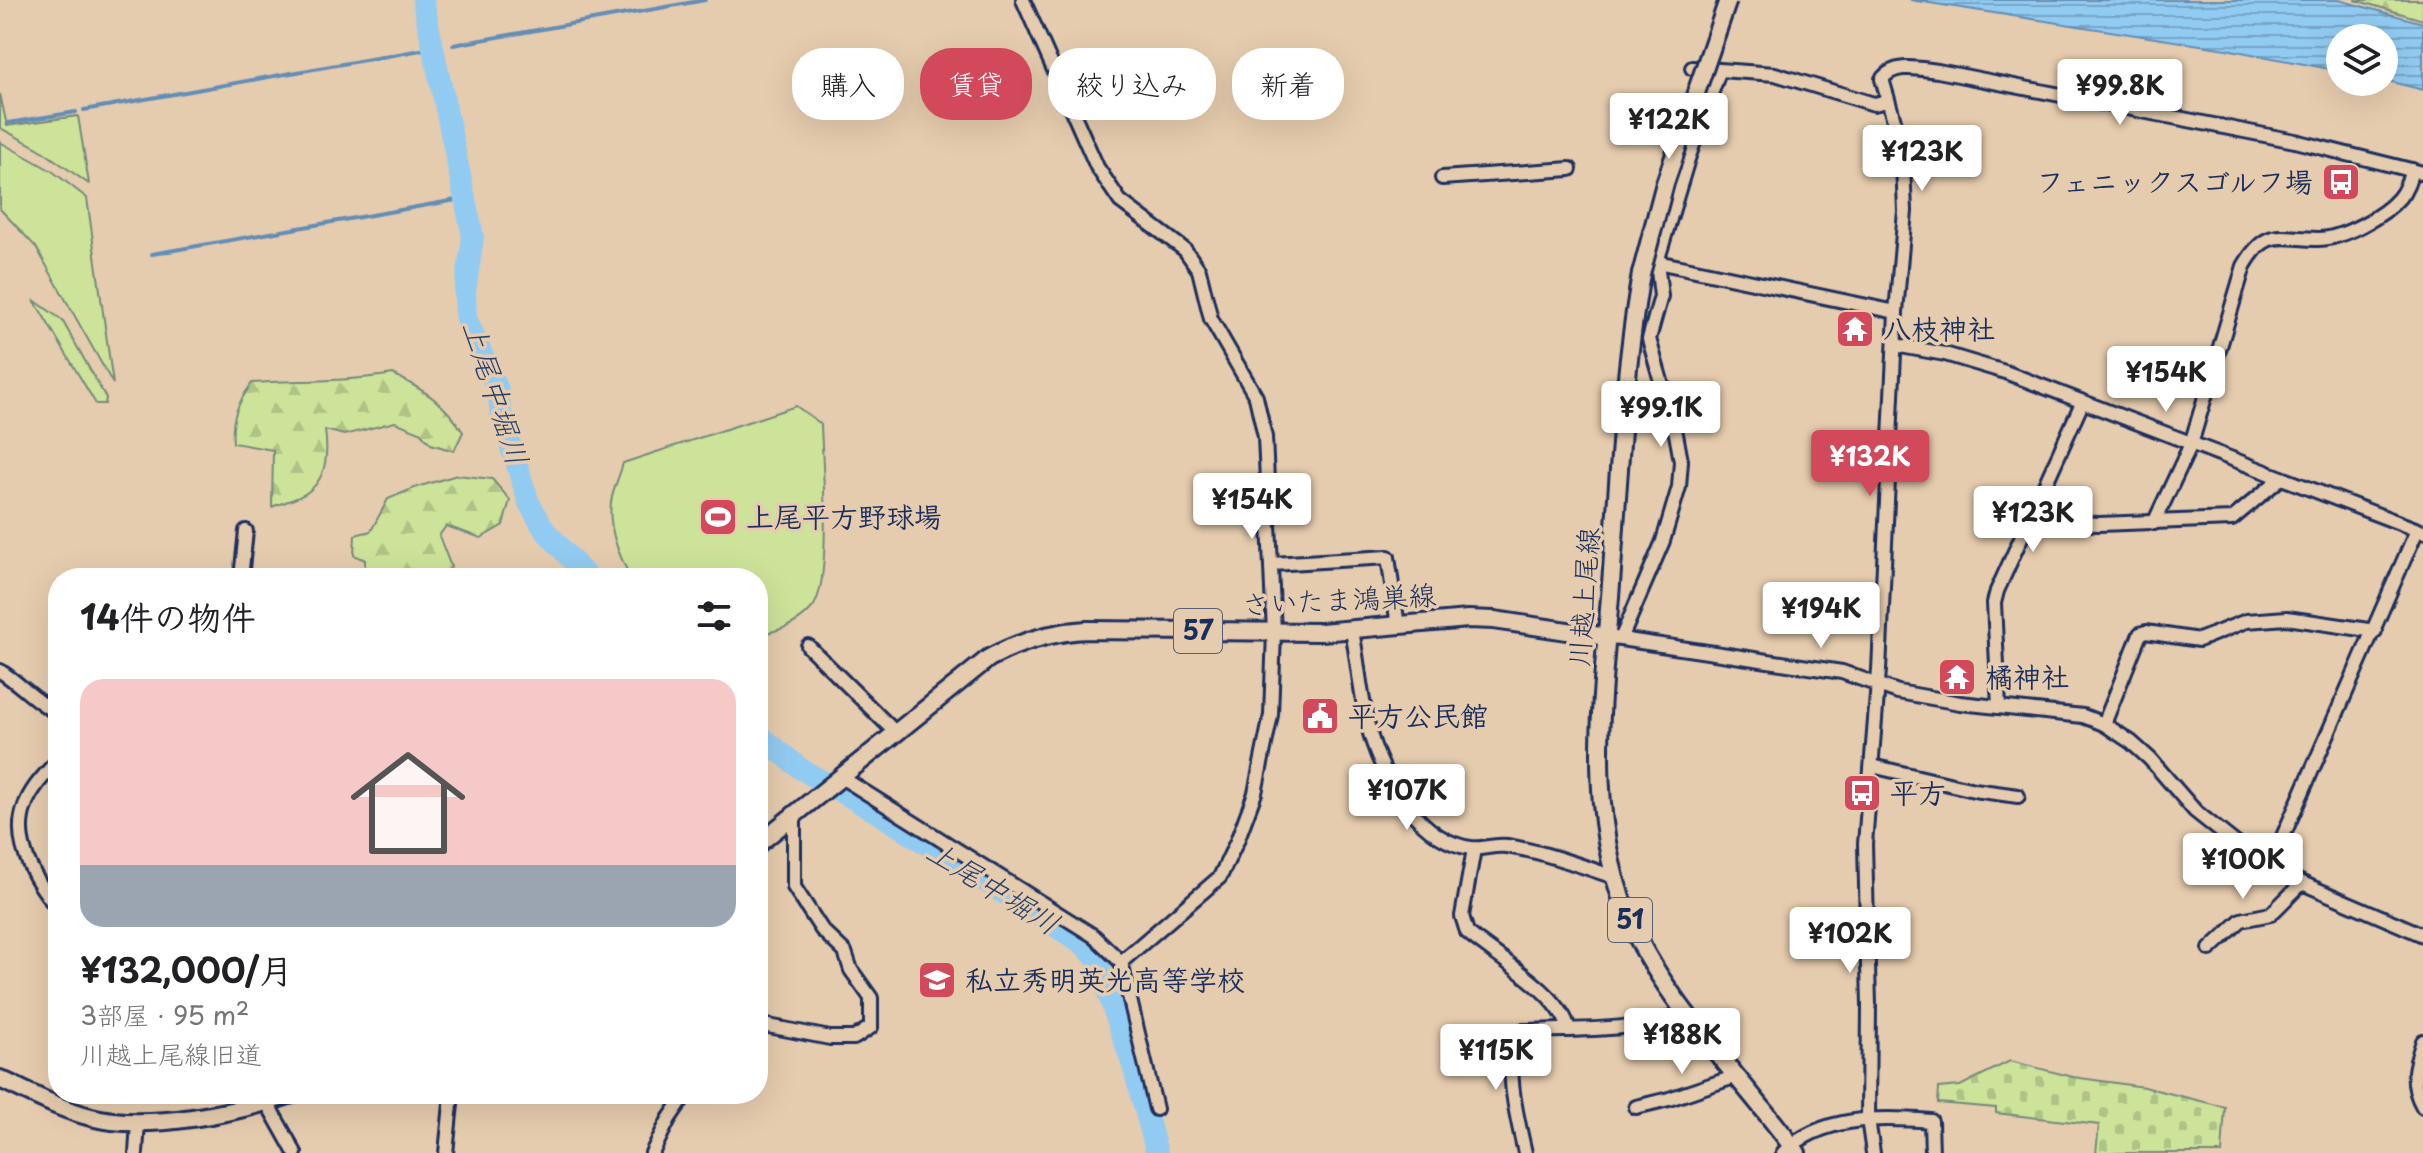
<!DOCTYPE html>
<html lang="ja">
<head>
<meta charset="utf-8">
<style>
  :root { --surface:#fff; --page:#f2f2f2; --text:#202124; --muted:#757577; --line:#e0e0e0; --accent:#d1495b }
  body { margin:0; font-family:"Playpen Sans","Klee One",sans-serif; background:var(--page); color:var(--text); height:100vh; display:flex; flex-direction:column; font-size:30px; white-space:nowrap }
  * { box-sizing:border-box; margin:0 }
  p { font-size:26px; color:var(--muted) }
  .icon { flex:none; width:44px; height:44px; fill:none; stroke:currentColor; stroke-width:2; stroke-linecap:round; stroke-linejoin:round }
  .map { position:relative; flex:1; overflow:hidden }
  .drawer { position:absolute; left:48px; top:568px; width:720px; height:536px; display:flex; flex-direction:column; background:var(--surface); border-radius:32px; box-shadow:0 8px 32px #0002 }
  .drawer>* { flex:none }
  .guide { position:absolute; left:792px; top:48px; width:760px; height:72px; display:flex; gap:16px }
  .buttons { position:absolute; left:2326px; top:24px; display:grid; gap:16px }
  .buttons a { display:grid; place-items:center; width:72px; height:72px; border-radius:50%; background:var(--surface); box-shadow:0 8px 32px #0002; font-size:40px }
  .price { position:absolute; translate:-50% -68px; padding:0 18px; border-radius:8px; background:#fff; color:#222; font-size:26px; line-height:52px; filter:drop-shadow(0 2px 4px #0008) }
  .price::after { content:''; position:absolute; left:50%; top:48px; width:24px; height:18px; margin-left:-12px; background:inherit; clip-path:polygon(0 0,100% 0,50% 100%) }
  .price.selected { background:var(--accent); color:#fff }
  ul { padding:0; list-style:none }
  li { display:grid; align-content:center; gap:16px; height:424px; padding:0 32px }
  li+li { border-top:2px solid var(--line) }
  li span { display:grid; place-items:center; height:248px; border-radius:24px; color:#555 }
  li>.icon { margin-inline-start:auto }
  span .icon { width:144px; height:144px; fill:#fffc; stroke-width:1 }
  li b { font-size:34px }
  h2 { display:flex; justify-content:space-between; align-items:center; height:96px; padding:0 32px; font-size:34px }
  .pill { padding:0 28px; border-radius:32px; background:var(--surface); box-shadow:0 8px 32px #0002; font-size:28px; line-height:72px }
  .pill.selected { background:var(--accent); color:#fff }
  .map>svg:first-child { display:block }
  .green { fill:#cde399; stroke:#74897c; stroke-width:2 }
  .forest { fill:url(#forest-firs); stroke:#74897c; stroke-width:2 }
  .cemetery { fill:url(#cemetery-stones); stroke:#74897c; stroke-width:2 }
  .water { fill:url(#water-rules); stroke:#628db6; stroke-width:2 }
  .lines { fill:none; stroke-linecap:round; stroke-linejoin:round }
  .stream { stroke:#628db6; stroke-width:4 }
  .river { stroke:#92cbf1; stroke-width:22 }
  .minor-casing { stroke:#1b2f5e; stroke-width:18 }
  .major-casing { stroke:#1b2f5e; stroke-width:22 }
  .minor { stroke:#e6ccae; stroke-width:12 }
  .major { stroke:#e6ccae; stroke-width:16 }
  .major-bridge-casing { stroke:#1b2f5e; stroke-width:22; stroke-linecap:butt }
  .major-bridge { stroke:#e6ccae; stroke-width:16 }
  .labels { text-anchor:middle; stroke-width:7; stroke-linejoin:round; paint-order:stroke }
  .shield { fill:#e6ccae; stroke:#585e76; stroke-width:2 }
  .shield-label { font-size:26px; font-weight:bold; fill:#1b2f5e }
  .poi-label { font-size:28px; font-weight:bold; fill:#1b2f5e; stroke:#e6ccae; text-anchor:start }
  .street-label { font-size:28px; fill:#1b2f5e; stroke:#e6ccae }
  .water-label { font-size:30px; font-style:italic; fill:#273f6d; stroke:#e6ccae }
</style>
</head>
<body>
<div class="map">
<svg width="2423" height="1153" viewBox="0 0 2423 1153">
  <defs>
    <pattern id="forest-firs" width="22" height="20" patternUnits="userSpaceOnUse" patternTransform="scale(2)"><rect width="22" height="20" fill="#cde399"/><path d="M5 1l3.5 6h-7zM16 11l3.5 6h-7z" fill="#afc386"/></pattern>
    <pattern id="cemetery-stones" width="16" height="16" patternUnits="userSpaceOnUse" patternTransform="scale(2)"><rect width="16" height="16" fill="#cde399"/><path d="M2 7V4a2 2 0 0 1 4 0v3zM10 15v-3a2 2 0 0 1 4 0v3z" fill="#afc386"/></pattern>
    <pattern id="water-rules" width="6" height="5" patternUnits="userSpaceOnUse" patternTransform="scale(2)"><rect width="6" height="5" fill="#92cbf1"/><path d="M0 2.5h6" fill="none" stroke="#76a5c6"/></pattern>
  </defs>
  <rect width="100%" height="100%" fill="#e6ccae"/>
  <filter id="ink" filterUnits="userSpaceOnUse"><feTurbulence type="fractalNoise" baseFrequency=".0125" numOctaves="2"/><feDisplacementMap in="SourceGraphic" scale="16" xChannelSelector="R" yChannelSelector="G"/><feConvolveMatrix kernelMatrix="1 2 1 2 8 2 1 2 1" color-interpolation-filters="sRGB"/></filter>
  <g filter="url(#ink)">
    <g class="green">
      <polygon points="0,94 7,126 78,116 89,184 38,148 0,128"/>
      <polygon points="0,142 52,171 87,198 113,384 36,247 0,209"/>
      <polygon points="34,300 62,320 106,398 105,404 96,404"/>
      <path d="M796,406l25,18c1,37 12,160 -9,184 -14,17 -34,23 -54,27v-57h-127c-12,-22 -23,-51 -20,-76 2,-13 9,-27 12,-39z"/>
    </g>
    <g class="forest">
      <polygon points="2355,0 2423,0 2423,20"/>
      <path d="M393,374c32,17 51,28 70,58l-9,19 -23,-7 -11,-12 -25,-10 -51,13 -19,-5c3,21 2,47 -16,61 -9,8 -26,11 -37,16l1,-57 -40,-7c-2,-25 4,-39 19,-60 47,-3 95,-1 141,-9z"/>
      <polygon points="457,475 492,479 510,500 503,525 481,538 446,526 439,536 451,567 446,578 365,578 365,560 354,555 355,535 371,531 388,499 417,487"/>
    </g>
    <polygon class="cemetery" points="2010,1061 2073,1077 2144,1087 2225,1107 2222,1153 2096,1153 2099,1125 1996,1113 1996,1108 1938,1103 1939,1088 1960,1086"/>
    <polygon class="water" points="1910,0 2339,0 2423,23 2423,90 2384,80 2384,38 2340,38 2340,71 2226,49"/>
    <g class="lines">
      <g class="stream">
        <polyline points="453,45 705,0"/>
        <polyline points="84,110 421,50"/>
        <polyline points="8,123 76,112"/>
        <polyline points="152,254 456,200"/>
      </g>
      <g class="river">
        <polyline points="423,0 473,237 465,292 466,318 498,390 501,415 529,503 544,529 588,578"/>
        <polyline points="758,734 801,769 878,813 1083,944 1096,958 1134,1069 1157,1153"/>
      </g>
      <defs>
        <g id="minor">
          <polyline points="1023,0 1097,167 1120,201 1185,250 1199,270 1211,319 1256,397 1265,437 1274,632 1271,715 1255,793 1237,841 1220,877 1121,962"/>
          <polyline points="1692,68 1775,74 1874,104 1888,101"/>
          <polyline points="1442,178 1570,169"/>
          <polyline points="1657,262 1896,312"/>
          <polyline points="1895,345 1945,354 2005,372 2423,532"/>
          <polyline points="2033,511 2045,516 2076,523 2099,524 2232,519 2281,478"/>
          <path d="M2154,523l37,-79 53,-178c23,-40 36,-27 74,-27 24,0 66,-23 81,-41 7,-8 10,-18 13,-28"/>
          <polyline points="1272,564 1388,557 1398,626"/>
          <polyline points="241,578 246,531"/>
          <path d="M1352,631c7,35 9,75 20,109 14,43 50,102 99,108 10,2 23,-4 36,-2 37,6 72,19 107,31"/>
          <polyline points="1607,637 1842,672 1898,692 1960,703 2083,716 2104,724 2131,742 2150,759 2195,811 2239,846 2302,883 2423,935"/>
          <polyline points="1621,639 1663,541 1679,487 1681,461 1676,434 1649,339 1661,296 1657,262 1688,159 1719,72"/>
          <polyline points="808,646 896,733"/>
          <path d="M0,671c21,13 36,32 58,42"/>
          <polyline points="1999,707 1994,603 1997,591 2082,403"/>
          <polyline points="2104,724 2140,634 2146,632 2199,640 2246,621 2287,618 2375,631"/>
          <path d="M58,760c-12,14 -27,28 -33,46 -14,36 11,76 33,103"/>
          <polyline points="1872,766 1974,790 2018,796"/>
          <polyline points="841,777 1094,936 1121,962 1156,1109"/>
          <path d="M1474,849l-12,67 5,16c29,25 94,61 102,98"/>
          <polyline points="2270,866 2417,530"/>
          <polyline points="2210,949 2241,920 2271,914 2302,883"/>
          <polyline points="758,1024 830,1038 854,1038 871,1027 871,998 851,970 845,952 822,930 794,887 794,814"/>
          <path d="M2423,1041c-8,24 -14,42 0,66"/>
          <polyline points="267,1103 295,1153"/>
          <polyline points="1636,1107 1669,1099 1737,1076"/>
          <polyline points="136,1153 138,1122"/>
          <polyline points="446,1153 452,1094"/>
          <polyline points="652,1153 669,1119 686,1094"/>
          <path d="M1525,1153c-8,-37 -21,-82 -8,-119l6,-3c55,-2 113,1 165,-18"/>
          <path d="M1783,1153c39,-38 97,-36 148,-32l1,32"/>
          <path d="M1873,1153l-5,-34 1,-113 -4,-162 14,-174 17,-358 9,-101 -2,-47 -3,-23 -18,-62c13,-17 37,-10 56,-8l357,70 128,32"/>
        </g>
        <g id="major">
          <path d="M1641,274c-17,98 -22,197 -29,296 -8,120 -31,244 21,358 36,79 113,154 164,225"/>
          <path d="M758,844l231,-186c32,-17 62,-26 97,-28l235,2 147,-13 26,1 113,17"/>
          <path d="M0,1079c30,14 59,30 91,38 55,15 149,-5 201,-23"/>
        </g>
      </defs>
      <use href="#minor" class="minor-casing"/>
      <use href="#major" class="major-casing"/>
      <use href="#minor" class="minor"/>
      <use href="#major" class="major"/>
      <defs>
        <polyline id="major-bridge" points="1641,274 1665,183 1728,0"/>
      </defs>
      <use href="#major-bridge" class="major-bridge-casing"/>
      <use href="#major-bridge" class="major-bridge"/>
    </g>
  </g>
  <defs>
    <symbol id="bus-square" viewBox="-11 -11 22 22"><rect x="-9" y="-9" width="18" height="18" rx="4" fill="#d1495b" stroke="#e6ccae"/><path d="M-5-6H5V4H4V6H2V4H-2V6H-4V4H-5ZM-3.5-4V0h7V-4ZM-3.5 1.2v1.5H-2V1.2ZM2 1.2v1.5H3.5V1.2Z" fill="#fff"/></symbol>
    <symbol id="temple-square" viewBox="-11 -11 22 22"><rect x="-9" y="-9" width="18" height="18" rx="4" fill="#d1495b" stroke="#e6ccae"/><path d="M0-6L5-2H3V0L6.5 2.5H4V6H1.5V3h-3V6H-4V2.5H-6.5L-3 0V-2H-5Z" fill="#fff"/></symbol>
    <symbol id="stadium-square" viewBox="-11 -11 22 22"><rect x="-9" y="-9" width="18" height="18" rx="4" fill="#d1495b" stroke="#e6ccae"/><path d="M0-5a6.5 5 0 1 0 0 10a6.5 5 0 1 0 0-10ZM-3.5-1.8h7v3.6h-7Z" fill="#fff"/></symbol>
    <symbol id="civic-square" viewBox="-11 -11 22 22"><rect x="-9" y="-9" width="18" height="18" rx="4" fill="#d1495b" stroke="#e6ccae"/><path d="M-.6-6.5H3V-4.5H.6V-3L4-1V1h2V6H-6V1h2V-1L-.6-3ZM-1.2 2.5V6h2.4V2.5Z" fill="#fff"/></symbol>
    <symbol id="school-square" viewBox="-11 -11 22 22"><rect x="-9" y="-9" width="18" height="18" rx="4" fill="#d1495b" stroke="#e6ccae"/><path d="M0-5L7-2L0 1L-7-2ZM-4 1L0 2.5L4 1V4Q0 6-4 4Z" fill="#fff"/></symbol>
  </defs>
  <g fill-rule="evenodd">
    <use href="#bus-square" x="2319" y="160" width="44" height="44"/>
    <use href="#temple-square" x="1833" y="307" width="44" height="44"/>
    <use href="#stadium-square" x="696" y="495" width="44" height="44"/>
    <use href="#temple-square" x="1935" y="655" width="44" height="44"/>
    <use href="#civic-square" x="1298" y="694" width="44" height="44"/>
    <use href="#bus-square" x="1840" y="771" width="44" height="44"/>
    <use href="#school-square" x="915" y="958" width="44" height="44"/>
  </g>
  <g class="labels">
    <g class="shield">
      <rect x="1174" y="609" width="48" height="44" rx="6"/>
      <rect x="1608" y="898" width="44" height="44" rx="6"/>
    </g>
    <g class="shield-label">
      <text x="1198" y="640">57</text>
      <text x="1630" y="929">51</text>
    </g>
    <g class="poi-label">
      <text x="2313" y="192" text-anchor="end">フェニックスゴルフ場</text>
      <text x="1883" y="339">八枝神社</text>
      <text x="746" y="527">上尾平方野球場</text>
      <text x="1985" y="687">橘神社</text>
      <text x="1348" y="726">平方公民館</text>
      <text x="1890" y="803">平方</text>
      <text x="965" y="990">私立秀明英光高等学校</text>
    </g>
    <g class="street-label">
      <text transform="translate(1584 597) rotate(-86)" y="10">川越上尾線</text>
      <text transform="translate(1339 600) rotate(-3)" y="10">さいたま鴻巣線</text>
    </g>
    <g class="water-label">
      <text transform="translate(495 393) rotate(72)" y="10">上尾中堀川</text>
      <text transform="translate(993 888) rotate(32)" y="10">上尾中堀川</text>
    </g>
  </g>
</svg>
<div class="buttons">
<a><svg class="icon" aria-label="layers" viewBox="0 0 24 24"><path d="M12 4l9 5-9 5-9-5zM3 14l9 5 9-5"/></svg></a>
</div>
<b class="price" style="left:2120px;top:127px">¥99.8K</b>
<b class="price" style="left:1669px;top:161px">¥122K</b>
<b class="price" style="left:1922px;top:193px">¥123K</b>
<b class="price" style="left:2166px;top:414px">¥154K</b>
<b class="price" style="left:1661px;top:449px">¥99.1K</b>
<b class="price selected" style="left:1870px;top:498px">¥132K</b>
<b class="price" style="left:1252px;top:541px">¥154K</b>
<b class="price" style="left:2033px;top:554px">¥123K</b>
<b class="price" style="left:1821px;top:650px">¥194K</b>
<b class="price" style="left:1407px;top:832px">¥107K</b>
<b class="price" style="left:2243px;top:901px">¥100K</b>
<b class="price" style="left:1850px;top:975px">¥102K</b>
<b class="price" style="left:1682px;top:1076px">¥188K</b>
<b class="price" style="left:1496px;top:1092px">¥115K</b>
<div class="guide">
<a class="pill">購入</a>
<a class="pill selected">賃貸</a>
<a class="pill">絞り込み</a>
<a class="pill">新着</a>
</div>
<section class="drawer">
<h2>14件の物件<svg class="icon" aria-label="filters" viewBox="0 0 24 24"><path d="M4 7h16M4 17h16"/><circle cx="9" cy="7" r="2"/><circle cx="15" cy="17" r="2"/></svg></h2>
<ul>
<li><span style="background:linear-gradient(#f6c9c9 75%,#9aa5b1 0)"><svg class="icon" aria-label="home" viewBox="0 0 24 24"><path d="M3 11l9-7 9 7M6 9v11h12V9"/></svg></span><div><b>¥132,000/月</b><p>3部屋 · 95 m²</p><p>川越上尾線旧道</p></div></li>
</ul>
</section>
</div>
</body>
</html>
